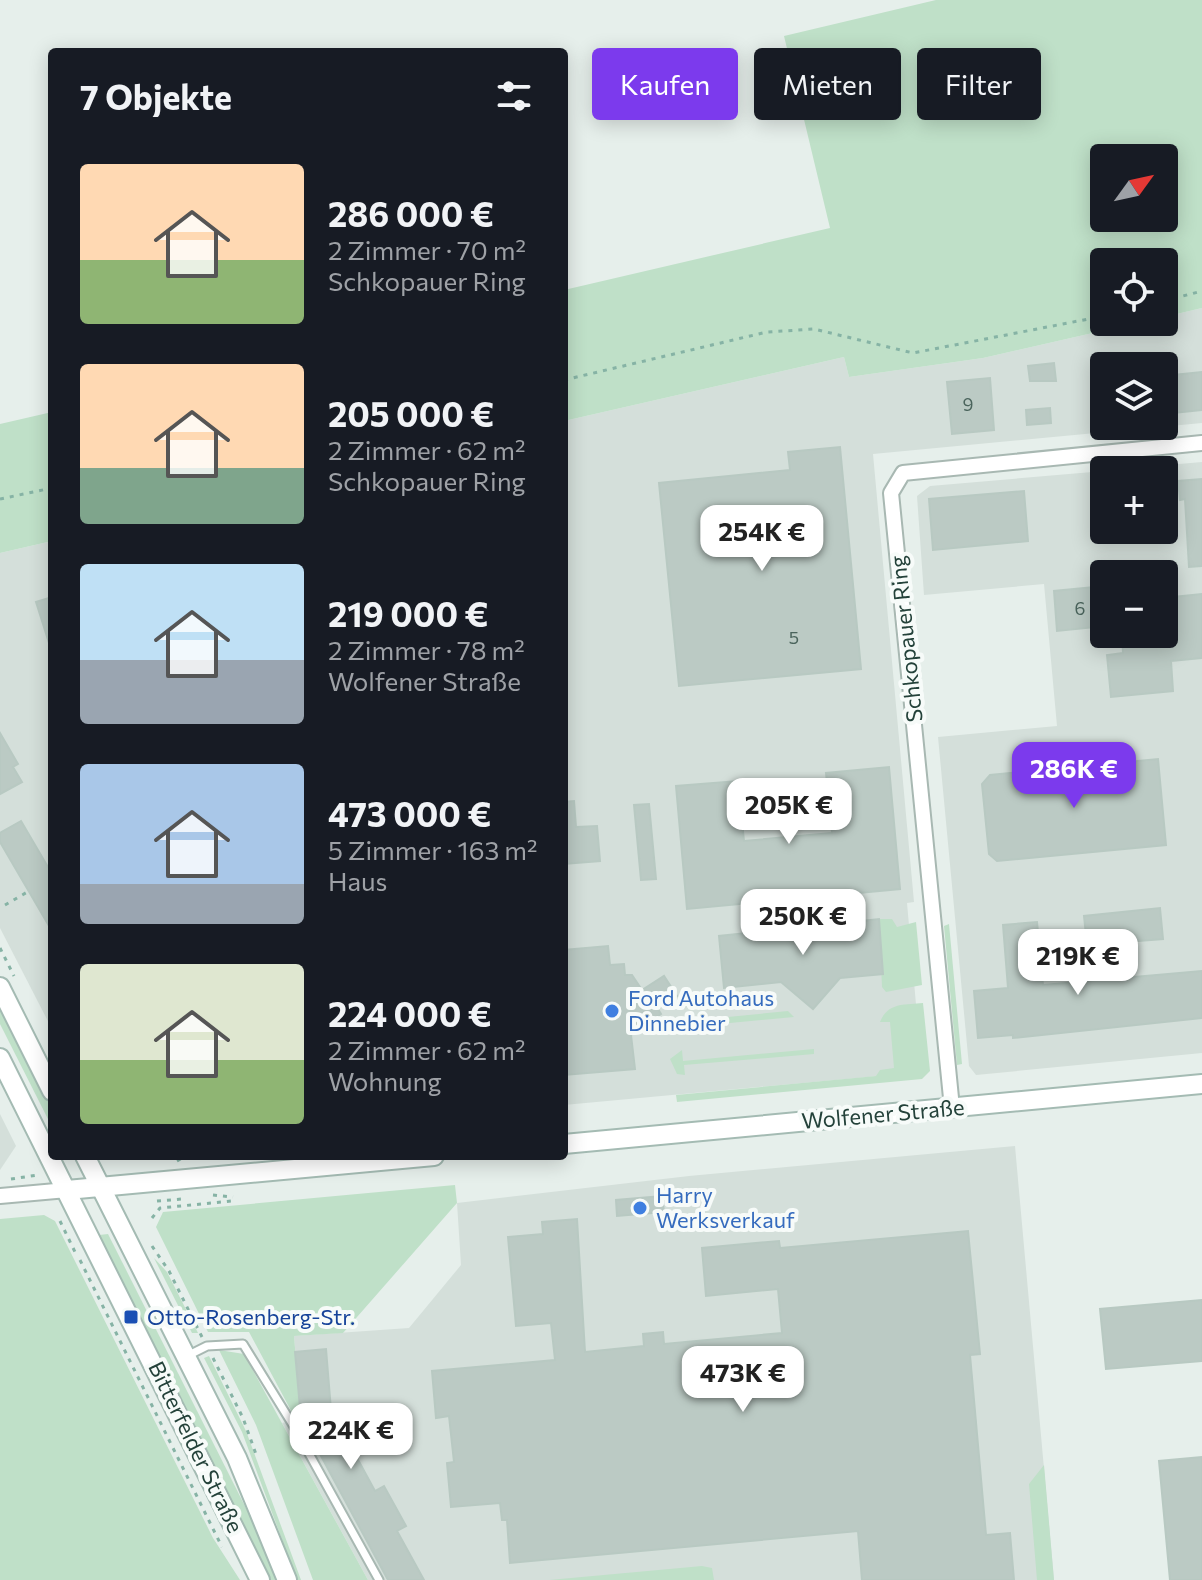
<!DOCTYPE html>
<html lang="de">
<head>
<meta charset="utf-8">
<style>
  :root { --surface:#171b24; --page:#20242c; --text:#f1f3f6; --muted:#9ea1a6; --accent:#7c3aed }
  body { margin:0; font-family:Commissioner,sans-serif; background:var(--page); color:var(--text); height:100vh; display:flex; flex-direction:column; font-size:30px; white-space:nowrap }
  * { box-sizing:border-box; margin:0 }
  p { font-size:26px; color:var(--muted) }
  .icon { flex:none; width:44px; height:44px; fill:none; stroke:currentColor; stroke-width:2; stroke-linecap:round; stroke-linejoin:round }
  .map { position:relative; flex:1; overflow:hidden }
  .sheet { position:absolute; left:48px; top:48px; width:520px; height:1112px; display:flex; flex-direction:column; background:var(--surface); border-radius:8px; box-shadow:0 4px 20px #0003 }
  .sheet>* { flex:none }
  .top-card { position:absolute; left:592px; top:48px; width:490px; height:72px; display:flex; gap:16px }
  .needle { width:52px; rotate:57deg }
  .tools { position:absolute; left:1090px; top:144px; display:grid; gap:16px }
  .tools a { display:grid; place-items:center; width:88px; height:88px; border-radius:8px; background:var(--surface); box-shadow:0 4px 20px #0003; font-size:40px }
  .price { position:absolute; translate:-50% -68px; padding:0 18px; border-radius:16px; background:#fff; color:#222; font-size:26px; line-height:52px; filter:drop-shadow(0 2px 4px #0008) }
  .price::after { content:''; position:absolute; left:50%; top:48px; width:24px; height:18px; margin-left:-12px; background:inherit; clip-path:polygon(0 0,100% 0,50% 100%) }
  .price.selected { background:var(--accent); color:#fff }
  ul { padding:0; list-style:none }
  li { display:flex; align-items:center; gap:24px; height:200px; padding:0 32px }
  li span { display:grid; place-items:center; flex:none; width:224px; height:160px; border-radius:8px; color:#555 }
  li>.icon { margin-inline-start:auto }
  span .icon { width:96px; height:96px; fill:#fffc; stroke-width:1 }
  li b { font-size:34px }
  h2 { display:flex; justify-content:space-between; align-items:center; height:96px; padding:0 32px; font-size:34px }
  .tag { padding:0 28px; border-radius:8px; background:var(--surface); box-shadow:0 4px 20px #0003; font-size:28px; line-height:72px }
  .tag.selected { background:var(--accent); color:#fff }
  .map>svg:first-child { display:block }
  .built { fill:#d4dfda; fill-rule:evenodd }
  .green { fill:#bfe0c8; fill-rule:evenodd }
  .building { fill:#bbcac4; stroke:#b8c9c2; stroke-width:2 }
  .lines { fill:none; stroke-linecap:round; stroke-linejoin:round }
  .lane-casing { stroke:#a8b8b2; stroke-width:11 }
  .street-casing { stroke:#a8b8b2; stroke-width:18 }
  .secondary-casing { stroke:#a4bbb3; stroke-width:22 }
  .path { stroke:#86b3a5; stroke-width:3; stroke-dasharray:4 6; stroke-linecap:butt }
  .lane { stroke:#fff; stroke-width:7 }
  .street { stroke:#fff; stroke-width:14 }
  .secondary { stroke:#fff; stroke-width:18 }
  .shop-dot { fill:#3f7fe0; stroke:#f7fbf9; stroke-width:3 }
  .transit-dot { fill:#1a4fb4; stroke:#f7fbf9; stroke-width:3 }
  .labels { text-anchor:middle; stroke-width:8; stroke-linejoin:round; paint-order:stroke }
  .number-label { font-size:18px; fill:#4a645c }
  .street-label { font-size:22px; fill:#24423a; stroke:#f7fbf9 }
  .shop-label { font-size:22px; fill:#366cbe; stroke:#f7fbf9; text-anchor:start }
  .transit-label { font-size:22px; fill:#164399; stroke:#f7fbf9; text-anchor:start }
</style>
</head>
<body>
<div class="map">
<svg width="1202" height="1580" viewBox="0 0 1202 1580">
  <rect width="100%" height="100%" fill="#e6efeb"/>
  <g class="built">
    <path d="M1202,308v115l-329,31 41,448 -7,1 15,169 -358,33v-684l280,-64 5,20 134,-19 158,-36h23v-5zM1104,366h60v60h-60z"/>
    <path d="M1202,462v591l-226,22 -7,-9 -31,-329 119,-11 -13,-142 -120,11 -7,-99 13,-10 174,-15v59h60v-60h-54zM1104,574h60v60h-60z"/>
    <polygon points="52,541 52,1029 0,928 0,553"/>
    <polygon points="0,1114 16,1146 0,1170"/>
    <polygon points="1015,1146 1054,1580 368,1580 282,1423 301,1418 294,1336 409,1328 461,1265 457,1203 689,1176"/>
  </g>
  <g class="green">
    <path d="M936,0h266v308l-38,9v-55h-60v60h37l-158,36 -134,19 -5,-20 -280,64v-131l266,-62 -46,-192zM1104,158h60v60h-60z"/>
    <polygon points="52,412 52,541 0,553 0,424"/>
    <polygon points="879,919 892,919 897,927 916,922 922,985 886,992 882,987"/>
    <polygon points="949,924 962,1064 957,1065 944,926"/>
    <path d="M923,1003l7,68 -8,8 -245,23 -1,-7 200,-19 4,-6 14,-2 -4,-46h-10c8,-20 25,-17 43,-19z"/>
    <polygon points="0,1005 52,1108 52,1127 0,1024"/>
    <polygon points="788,1011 794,1017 688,1027 687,1021"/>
    <polygon points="814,1049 814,1054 684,1065 685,1075 677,1074 670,1059 682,1050 683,1061"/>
    <polygon points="455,1185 457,1203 343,1333 294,1336 301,1419 296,1420 249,1332 208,1332 156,1227 163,1212"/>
    <polygon points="44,1215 55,1221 213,1538 240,1580 0,1580 0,1219"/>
    <polygon points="108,1234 256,1528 278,1580 269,1580 99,1235"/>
    <polygon points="154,1258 167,1272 198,1333 192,1333"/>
    <polygon points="219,1350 244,1354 368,1580 313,1580 256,1425"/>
    <polygon points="209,1356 246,1431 301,1580 297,1580 242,1432 204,1358"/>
    <polygon points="1044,1465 1054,1580 1037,1580 1029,1484"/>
    <polygon points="702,1566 712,1568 714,1580 549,1580"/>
  </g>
  <g class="building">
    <polygon points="1054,363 1056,381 1030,381 1028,366"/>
    <polygon points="1202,372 1202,410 1164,414 1164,376"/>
    <polygon points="990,378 994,430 952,434 947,382"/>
    <polygon points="1050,408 1051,423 1027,425 1026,410"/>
    <polygon points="840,447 861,669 679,686 659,483 790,470 788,452"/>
    <polygon points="1202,479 1202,566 1189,567 1185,499 1180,500 1178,481"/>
    <polygon points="1024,491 1028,541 933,550 929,499"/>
    <polygon points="1104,586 1104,626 1057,631 1054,591"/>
    <polygon points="1202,594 1202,658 1171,661 1173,691 1111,697 1107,655 1123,653 1122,634 1164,634 1164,598"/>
    <polygon points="52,597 52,642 49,643 36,602"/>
    <polygon points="0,733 18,764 13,767 22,782 0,794"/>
    <polygon points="1158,759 1166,845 997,861 989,854 982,784 990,775"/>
    <polygon points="889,767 900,889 687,909 676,786 738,781 744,841 832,833 826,773"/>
    <polygon points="574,801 576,827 597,826 600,861 564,864 564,802"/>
    <polygon points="649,804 656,879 641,880 634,805"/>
    <polygon points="21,821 52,874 52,931 0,842 0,833"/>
    <polygon points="1160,908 1163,939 1087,945 1084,916"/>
    <polygon points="879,919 883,974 840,978 813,1009 781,982 724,988 719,936"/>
    <polygon points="1037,922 1043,985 1202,971 1202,1018 1013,1038 1013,1035 978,1038 974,991 1008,988 1003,925"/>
    <polygon points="608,946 610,965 624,964 625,975 632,975 642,990 664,976 677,996 658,1009 661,1014 631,1035 635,1069 564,1075 564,950"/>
    <polygon points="662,1196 664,1212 617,1216 616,1200"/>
    <polygon points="577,1219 585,1352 644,1346 643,1334 663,1332 664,1344 782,1333 778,1289 706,1296 702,1248 779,1241 780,1248 968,1231 980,1354 970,1355 986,1535 1010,1533 1014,1580 862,1580 858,1531 510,1563 507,1520 502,1520 500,1503 451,1507 447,1463 454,1462 449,1416 436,1418 432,1371 555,1360 551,1323 516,1326 508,1237 543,1234 542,1222"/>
    <polygon points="1202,1300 1202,1361 1106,1369 1100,1309"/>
    <polygon points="326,1349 331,1410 375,1491 384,1486 406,1526 397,1531 424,1580 388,1580 301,1419 295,1352"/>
    <polygon points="1202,1457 1202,1580 1170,1580 1159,1461"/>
  </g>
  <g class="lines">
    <defs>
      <polyline id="lane" points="187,1356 207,1346 243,1344 296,1430 379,1580"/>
      <g id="street">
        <polyline points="952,1108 891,493 903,473 1202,443"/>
        <polyline points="0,1196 67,1190"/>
      </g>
      <g id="secondary">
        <polyline points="0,987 52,1091"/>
        <polyline points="0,1058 260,1580"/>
        <polyline points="564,1144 1202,1084"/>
        <polyline points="85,1156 237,1458 287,1580"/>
        <polyline points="67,1190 434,1156"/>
      </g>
    </defs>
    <use href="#lane" class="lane-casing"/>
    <use href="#street" class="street-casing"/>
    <use href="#secondary" class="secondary-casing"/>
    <g class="path">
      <polyline points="1164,301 1202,291"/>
      <polyline points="564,380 767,332 814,329 913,353 1104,316"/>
      <polyline points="0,499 52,488"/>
      <polyline points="5,905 29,891"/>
      <polyline points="0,948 14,976"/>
      <polyline points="123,1157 133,1156"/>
      <polyline points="177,1161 186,1156"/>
      <polyline points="11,1179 38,1175"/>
      <polyline points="213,1195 233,1197"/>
      <polyline points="157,1201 182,1199"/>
      <polyline points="152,1218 160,1208 232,1201 233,1197"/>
      <polyline points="60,1221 76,1254"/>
      <polyline points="152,1246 169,1271 202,1337"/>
      <polyline points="80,1260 222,1547"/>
      <polyline points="213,1358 243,1418 257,1457"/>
    </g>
    <use href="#lane" class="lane"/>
    <use href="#street" class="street"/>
    <use href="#secondary" class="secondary"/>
  </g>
  <g class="shop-dot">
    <circle cx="612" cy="1011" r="8"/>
    <circle cx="640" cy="1208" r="8"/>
  </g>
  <rect class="transit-dot" x="123" y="1309" width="16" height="16" rx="4"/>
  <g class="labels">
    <g class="number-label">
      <text x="968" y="411">9</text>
      <text x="1080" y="615">6</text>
      <text x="794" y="644">5</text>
    </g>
    <g class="street-label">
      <text transform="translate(906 639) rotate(-96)" y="8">Schkopauer Ring</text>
      <text transform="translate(883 1114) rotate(-5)" y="8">Wolfener Straße</text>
      <text transform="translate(196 1447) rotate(64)" y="8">Bitterfelder Straße</text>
    </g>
    <g class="shop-label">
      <text x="628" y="1006">Ford Autohaus<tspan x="628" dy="25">Dinnebier</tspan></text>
      <text x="656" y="1203">Harry<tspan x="656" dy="25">Werksverkauf</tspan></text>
    </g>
    <g class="transit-label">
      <text x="147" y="1325">Otto-Rosenberg-Str.</text>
    </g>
  </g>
</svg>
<div class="tools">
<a><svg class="needle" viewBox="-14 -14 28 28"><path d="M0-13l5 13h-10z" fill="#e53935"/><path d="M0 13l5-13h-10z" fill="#9ea1a6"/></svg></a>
<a><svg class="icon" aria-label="locate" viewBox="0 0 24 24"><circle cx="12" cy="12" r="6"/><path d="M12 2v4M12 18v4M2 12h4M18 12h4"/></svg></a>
<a><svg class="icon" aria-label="layers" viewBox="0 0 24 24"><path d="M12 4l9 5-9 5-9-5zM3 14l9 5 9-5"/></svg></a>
<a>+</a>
<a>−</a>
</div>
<b class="price" style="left:762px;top:573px">254K €</b>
<b class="price selected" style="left:1074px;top:810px">286K €</b>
<b class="price" style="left:789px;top:846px">205K €</b>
<b class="price" style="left:803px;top:957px">250K €</b>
<b class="price" style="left:1078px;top:997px">219K €</b>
<b class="price" style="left:743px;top:1414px">473K €</b>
<b class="price" style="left:351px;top:1471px">224K €</b>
<div class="top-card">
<a class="tag selected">Kaufen</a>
<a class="tag">Mieten</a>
<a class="tag">Filter</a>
</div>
<section class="sheet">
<h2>7 Objekte<svg class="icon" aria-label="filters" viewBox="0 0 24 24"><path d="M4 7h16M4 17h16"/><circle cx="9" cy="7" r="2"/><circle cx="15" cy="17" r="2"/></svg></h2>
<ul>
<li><span style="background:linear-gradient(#ffd9b3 60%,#8fb573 0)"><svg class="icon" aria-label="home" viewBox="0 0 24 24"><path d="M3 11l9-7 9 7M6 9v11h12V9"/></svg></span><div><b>286 000 €</b><p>2 Zimmer · 70 m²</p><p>Schkopauer Ring</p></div></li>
<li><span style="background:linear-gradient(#ffd9b3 65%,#7fa58c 0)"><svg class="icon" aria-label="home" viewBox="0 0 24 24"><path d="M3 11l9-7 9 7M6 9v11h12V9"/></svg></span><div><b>205 000 €</b><p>2 Zimmer · 62 m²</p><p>Schkopauer Ring</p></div></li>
<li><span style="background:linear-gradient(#bfe0f5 60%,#9aa5b1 0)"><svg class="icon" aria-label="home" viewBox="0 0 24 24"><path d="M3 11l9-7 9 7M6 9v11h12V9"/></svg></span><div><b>219 000 €</b><p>2 Zimmer · 78 m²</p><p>Wolfener Straße</p></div></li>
<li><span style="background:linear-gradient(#a9c7e8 75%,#9aa5b1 0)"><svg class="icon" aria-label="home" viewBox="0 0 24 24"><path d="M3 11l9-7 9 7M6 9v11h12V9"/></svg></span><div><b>473 000 €</b><p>5 Zimmer · 163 m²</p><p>Haus</p></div></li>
<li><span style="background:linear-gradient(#dfe7d0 60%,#8fb573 0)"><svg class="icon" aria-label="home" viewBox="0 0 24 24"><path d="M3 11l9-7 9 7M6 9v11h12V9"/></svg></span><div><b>224 000 €</b><p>2 Zimmer · 62 m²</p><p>Wohnung</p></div></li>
</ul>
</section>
</div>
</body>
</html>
